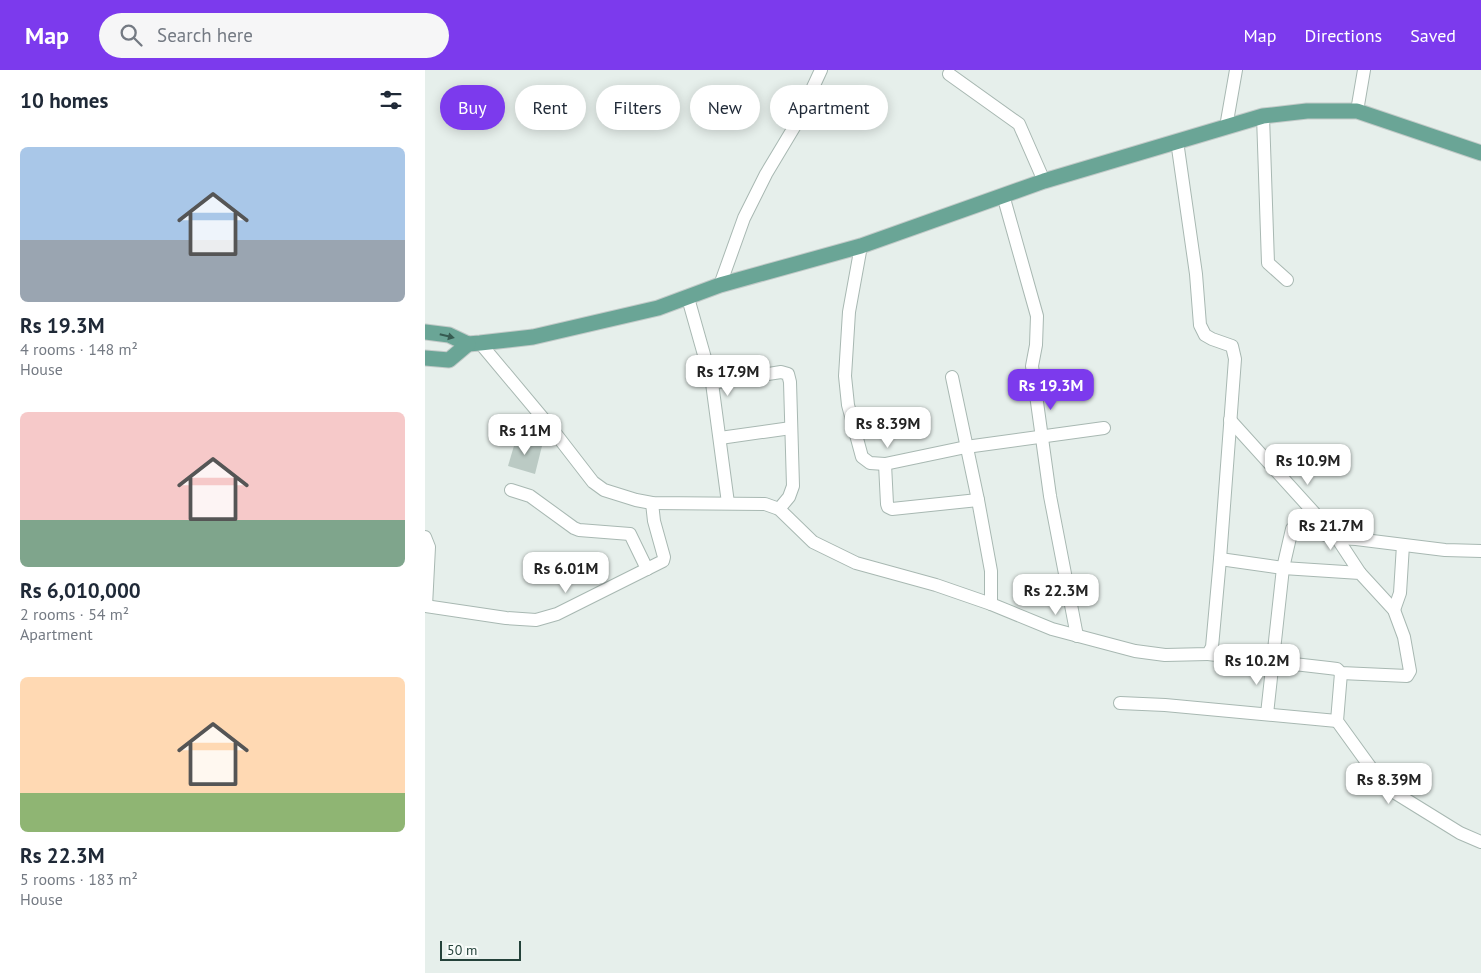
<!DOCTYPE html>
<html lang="en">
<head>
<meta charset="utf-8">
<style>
  :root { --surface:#fff; --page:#f6f6f7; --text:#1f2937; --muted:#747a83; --accent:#7c3aed }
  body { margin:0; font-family:"PT Sans",sans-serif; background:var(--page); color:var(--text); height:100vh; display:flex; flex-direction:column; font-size:19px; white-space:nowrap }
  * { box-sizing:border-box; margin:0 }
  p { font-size:16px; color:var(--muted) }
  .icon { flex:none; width:28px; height:28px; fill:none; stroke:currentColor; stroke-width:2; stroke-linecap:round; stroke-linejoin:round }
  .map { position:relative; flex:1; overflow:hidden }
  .details { display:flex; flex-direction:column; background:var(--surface); width:425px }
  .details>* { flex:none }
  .hud { position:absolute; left:15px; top:15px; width:475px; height:45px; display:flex; gap:10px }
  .scale { position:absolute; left:15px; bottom:12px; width:81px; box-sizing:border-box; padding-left:5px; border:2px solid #24423a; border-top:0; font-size:14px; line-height:18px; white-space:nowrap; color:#24423a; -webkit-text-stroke:4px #f7fbf9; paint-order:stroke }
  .price { position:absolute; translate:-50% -42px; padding:0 11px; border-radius:10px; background:#fff; color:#222; font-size:16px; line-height:32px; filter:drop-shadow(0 1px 2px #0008) }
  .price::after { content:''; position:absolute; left:50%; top:30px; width:15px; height:11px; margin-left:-8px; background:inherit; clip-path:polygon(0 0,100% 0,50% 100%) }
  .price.active { background:var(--accent); color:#fff }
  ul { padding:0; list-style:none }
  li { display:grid; align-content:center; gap:10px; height:265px; padding:0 20px }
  li span { display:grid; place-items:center; height:155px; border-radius:8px; color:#555 }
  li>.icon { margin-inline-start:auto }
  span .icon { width:90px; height:90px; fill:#fffc; stroke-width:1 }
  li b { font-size:21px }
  h2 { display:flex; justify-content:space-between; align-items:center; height:60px; padding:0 20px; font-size:21px }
  .tag { padding:0 18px; border-radius:22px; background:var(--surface); box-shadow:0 2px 12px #0003; font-size:18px; line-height:45px }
  .tag.active { background:var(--accent); color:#fff }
  header { display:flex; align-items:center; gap:30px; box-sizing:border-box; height:70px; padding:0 25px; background:var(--accent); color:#fff }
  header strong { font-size:24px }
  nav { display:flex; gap:28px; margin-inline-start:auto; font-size:18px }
  .search { width:350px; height:45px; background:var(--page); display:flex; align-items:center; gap:12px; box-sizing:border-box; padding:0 18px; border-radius:28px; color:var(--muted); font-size:19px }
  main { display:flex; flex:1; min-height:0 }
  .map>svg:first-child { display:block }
  .building { fill:#bbcac4 }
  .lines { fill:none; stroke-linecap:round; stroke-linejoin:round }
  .minor-casing { stroke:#a8b8b2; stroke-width:14 }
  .major-casing { stroke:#c2cac8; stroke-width:17 }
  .minor { stroke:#fff; stroke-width:12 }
  .major { stroke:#6aa596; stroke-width:15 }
  .oneway { fill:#365b51 }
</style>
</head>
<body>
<header>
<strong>Map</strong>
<div class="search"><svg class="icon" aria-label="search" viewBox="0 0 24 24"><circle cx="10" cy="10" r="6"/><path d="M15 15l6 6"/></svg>Search here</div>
<nav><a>Map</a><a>Directions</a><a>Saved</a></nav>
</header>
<main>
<section class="details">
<h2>10 homes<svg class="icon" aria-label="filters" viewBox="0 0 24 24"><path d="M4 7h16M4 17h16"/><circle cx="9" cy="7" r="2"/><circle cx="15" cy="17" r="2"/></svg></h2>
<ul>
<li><span style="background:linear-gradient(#a9c7e8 60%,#9aa5b1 0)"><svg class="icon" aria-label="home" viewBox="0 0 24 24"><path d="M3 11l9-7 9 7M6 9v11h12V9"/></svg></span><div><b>Rs 19.3M</b><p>4 rooms · 148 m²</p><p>House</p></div></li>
<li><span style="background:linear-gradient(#f6c9c9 70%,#7fa58c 0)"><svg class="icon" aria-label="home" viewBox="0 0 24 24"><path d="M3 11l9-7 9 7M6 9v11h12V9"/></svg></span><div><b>Rs 6,010,000</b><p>2 rooms · 54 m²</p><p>Apartment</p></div></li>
<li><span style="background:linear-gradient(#ffd9b3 75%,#8fb573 0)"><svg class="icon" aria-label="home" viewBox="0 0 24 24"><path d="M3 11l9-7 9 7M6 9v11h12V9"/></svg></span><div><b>Rs 22.3M</b><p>5 rooms · 183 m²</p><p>House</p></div></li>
</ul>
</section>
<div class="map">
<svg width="1056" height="903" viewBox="0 0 1056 903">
  <rect width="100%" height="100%" fill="#e6efeb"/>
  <polygon class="building" points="91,369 117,376 110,404 83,396"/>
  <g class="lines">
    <defs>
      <g id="minor">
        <polyline points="524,4 594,54 619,111"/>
        <polyline points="932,41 939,0"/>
        <polyline points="838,46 843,193 862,210"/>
        <polyline points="801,57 811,0"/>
        <polyline points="578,125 612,246 611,275 607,296 625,426 652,566"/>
        <polyline points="436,176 424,242 420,306 423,335 437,387 445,393 460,394 541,377 679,358"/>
        <polyline points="295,215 319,148 341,104 371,54 396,0"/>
        <polyline points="263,228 287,313 303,433"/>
        <polyline points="55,273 127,359 168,412 179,420 211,430 227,433 340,434 354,439 388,472 431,493 511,515 566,534 627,559 710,581 740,585 783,584 787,577 795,489 810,289 807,276 787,269 780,265 775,255 771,204 752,71"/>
        <polyline points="527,307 553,430 566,501 566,534"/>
        <polyline points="287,313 356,302 363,304 365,312 368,416 364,427 354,439"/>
        <polyline points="805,350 912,468 935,503"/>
        <polyline points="295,368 366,358"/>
        <polyline points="460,394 462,434 463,437 467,439 553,430"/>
        <polyline points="86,420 105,426 149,458 154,460 205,464 222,499"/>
        <polyline points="0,467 4,477 1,536"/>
        <polyline points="0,536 81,548 111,550 132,544 238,491 239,487 229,451 227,433"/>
        <polyline points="969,540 975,523 978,475"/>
        <polyline points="783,584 904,598 912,599 916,603 982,606 985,601 979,567 969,540 935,503 858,498 795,489"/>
        <polyline points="916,603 912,651 959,716 1035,763 1056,772"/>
        <polyline points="695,633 740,635 912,651"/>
        <polyline points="842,644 858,498 867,459 875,458 912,468 931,469 1020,480 1056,481"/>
      </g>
      <g id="major">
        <polyline points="0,262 24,265 43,274 55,273 108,267 233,238 295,215 436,176 619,111 838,46 882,41 932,41 1056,83"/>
        <polyline points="0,288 24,290 43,274"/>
      </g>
    </defs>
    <use href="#minor" class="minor-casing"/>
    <use href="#major" class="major-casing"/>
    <use href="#minor" class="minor"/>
    <use href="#major" class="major"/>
  </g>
  <defs><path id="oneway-solid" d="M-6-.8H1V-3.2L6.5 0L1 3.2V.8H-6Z" transform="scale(1.25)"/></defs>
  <use class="oneway" href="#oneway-solid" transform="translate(22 266) rotate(14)"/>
</svg>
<div class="scale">50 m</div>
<b class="price" style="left:303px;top:327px">Rs 17.9M</b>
<b class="price active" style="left:626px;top:341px">Rs 19.3M</b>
<b class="price" style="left:463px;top:379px">Rs 8.39M</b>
<b class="price" style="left:100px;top:386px">Rs 11M</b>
<b class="price" style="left:883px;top:416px">Rs 10.9M</b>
<b class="price" style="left:906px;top:481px">Rs 21.7M</b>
<b class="price" style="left:141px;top:524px">Rs 6.01M</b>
<b class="price" style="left:631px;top:546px">Rs 22.3M</b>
<b class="price" style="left:832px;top:616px">Rs 10.2M</b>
<b class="price" style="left:964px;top:735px">Rs 8.39M</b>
<div class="hud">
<a class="tag active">Buy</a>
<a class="tag">Rent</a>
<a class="tag">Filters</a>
<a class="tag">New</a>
<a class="tag">Apartment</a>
</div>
</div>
</main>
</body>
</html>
